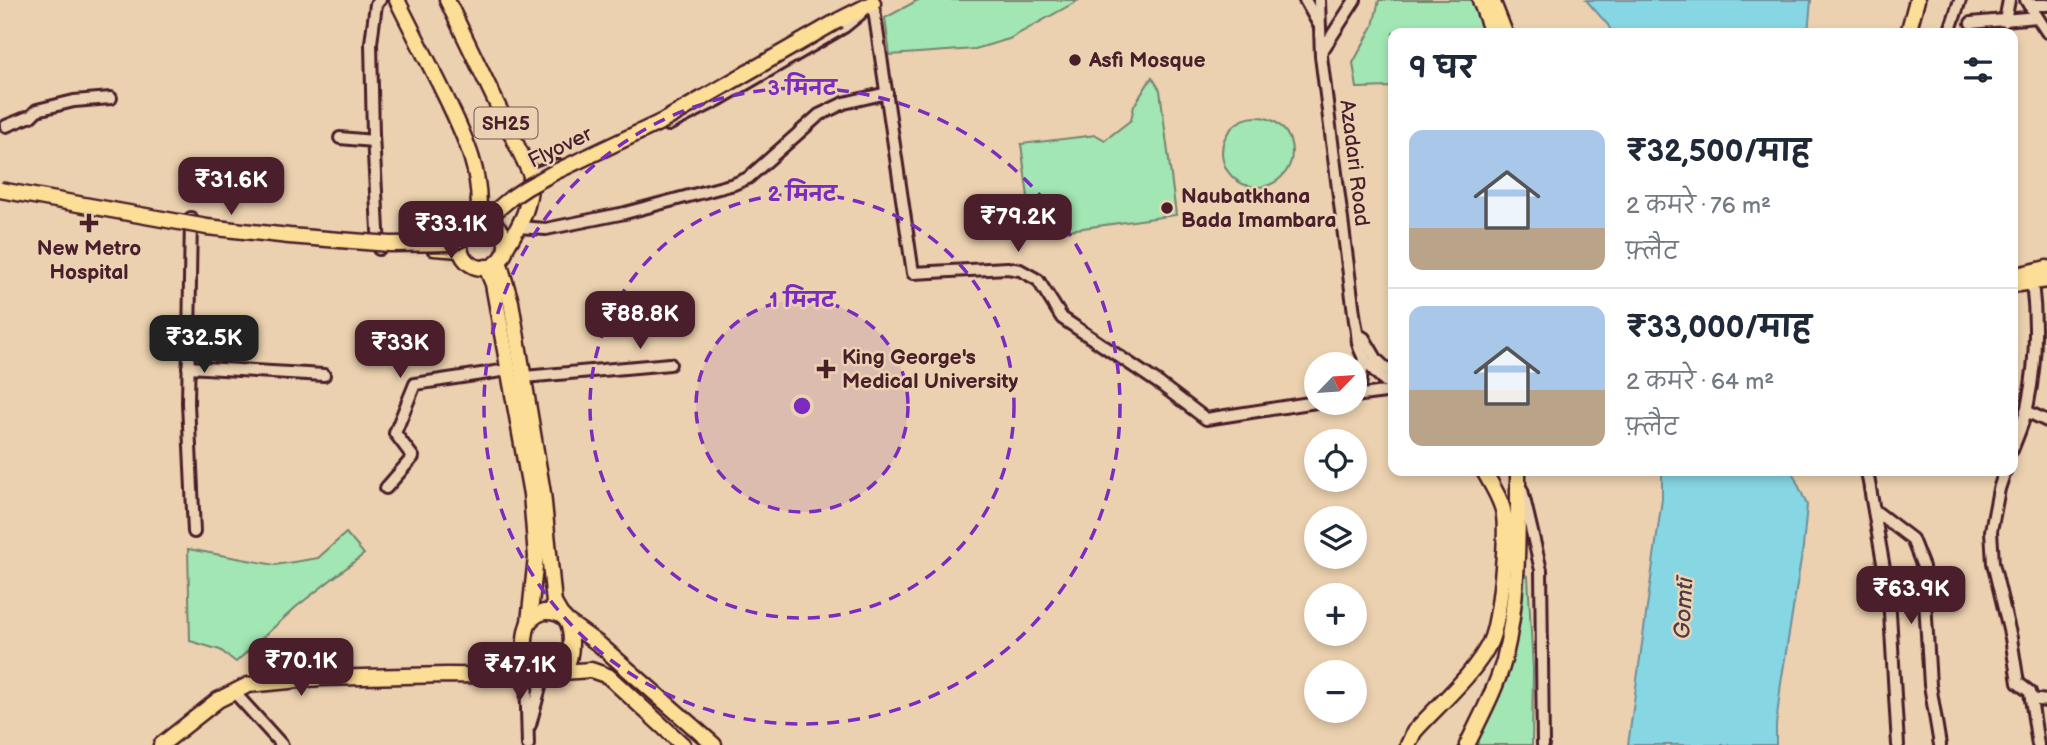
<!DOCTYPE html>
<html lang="hi">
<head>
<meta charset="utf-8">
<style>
  :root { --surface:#fff; --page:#f2f2f3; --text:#1f2937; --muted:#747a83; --line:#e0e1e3; --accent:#4a1f2b }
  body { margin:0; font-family:"Balsamiq Sans","Playpen Sans Deva",sans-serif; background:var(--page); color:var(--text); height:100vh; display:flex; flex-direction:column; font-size:26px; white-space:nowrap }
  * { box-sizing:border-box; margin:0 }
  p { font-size:23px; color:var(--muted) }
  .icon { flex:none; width:38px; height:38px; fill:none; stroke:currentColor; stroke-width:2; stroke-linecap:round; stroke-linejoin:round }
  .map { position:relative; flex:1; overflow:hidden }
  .drawer { position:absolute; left:1388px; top:28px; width:630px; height:448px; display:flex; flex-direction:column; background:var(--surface); border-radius:14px; box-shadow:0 4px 10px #0003 }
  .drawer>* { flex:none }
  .needle { width:46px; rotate:65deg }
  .fabs { position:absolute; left:1304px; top:352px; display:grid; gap:14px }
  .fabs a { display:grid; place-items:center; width:63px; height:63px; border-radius:50%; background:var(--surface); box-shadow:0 4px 10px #0003; font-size:35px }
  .price { position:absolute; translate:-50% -60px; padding:0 16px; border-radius:14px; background:var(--accent); color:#fff; font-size:23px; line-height:46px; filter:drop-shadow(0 2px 4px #0008) }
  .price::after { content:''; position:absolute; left:50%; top:42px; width:21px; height:16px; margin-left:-10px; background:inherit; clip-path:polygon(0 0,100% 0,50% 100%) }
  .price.on { background:#222; color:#fff }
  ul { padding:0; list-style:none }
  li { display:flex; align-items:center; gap:21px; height:175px; padding:0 21px }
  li+li { border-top:2px solid var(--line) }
  li span { display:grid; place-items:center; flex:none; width:196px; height:140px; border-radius:14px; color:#555 }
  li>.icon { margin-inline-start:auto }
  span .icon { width:84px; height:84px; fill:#fffc; stroke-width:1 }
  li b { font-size:30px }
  h2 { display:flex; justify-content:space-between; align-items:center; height:84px; padding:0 21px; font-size:30px }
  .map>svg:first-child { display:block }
  .green { fill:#a1e6b3; stroke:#76826f; stroke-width:2 }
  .water { fill:#87d6e3; stroke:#6f8d99; stroke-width:2 }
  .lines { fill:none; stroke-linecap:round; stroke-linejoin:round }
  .minor-casing { stroke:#4a1f2b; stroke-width:16 }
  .major-casing { stroke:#4a1f2b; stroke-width:19 }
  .minor { stroke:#ebd2b3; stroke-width:10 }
  .major { stroke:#fcde96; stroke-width:14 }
  .major-bridge-casing { stroke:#4a1f2b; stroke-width:19; stroke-linecap:butt }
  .major-bridge { stroke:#fcde96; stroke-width:14 }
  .ring { fill:none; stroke:#7b2cbf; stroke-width:3.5; stroke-dasharray:12 9 }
  .poi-dot { fill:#4a1f2b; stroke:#ebd2b3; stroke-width:2.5 }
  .labels { text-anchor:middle; stroke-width:5; stroke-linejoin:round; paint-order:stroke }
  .shield { fill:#ebd2b3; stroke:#7a5554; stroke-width:2 }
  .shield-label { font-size:19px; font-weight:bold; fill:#4a1f2b }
  .poi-label { font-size:21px; font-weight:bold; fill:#4a1f2b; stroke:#ebd2b3; text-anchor:start }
  .street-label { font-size:21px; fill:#4a1f2b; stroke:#ebd2b3 }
  .water-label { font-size:23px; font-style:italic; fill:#533a47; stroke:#ebd2b3 }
  .centre { fill:#7b2cbf; stroke:#ebd2b3; stroke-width:3.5 }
  .ring-label { font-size:21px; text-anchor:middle; font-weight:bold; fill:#7b2cbf; stroke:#ebd2b3; stroke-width:5; stroke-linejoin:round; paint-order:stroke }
</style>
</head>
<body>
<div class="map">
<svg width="2047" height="745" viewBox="0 0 2047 745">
  <rect width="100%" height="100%" fill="#ebd1af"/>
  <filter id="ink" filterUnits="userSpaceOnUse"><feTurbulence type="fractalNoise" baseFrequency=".0143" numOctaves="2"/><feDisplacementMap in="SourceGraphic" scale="14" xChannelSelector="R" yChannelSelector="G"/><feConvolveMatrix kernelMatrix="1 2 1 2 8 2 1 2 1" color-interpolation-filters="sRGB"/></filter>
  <g filter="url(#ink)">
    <g class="green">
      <polygon points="918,0 1079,0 1009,39 975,49 890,55 885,18"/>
      <polygon points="1379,0 1475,0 1487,33 1393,33 1393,87 1357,88 1353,63 1373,26"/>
      <polygon points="1152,77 1160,90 1176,215 1033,235 1021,144 1096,135 1105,140 1131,120 1134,106"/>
      <circle cx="1257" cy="152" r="35"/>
      <polygon points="346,533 364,554 296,607 236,662 220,650 190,641 188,549 275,565 318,558"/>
      <polygon points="1521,574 1528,576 1533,669 1532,745 1475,745 1501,691 1511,654"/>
    </g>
    <g class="water">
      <polygon points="1586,0 1811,0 1808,33 1612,33 1608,25"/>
      <polygon points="1662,471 1792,471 1807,505 1803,547 1781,683 1776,725 1776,745 1628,745 1662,499"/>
    </g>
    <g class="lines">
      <defs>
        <g id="minor">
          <polyline points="1305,0 1318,23"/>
          <path d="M1319,0l2,56 34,265c2,8 2,14 3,22 3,17 22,35 35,44"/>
          <polyline points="2026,0 2047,32"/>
          <polyline points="873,3 913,273 1007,268 1020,270 1038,280 1062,318 1160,384 1206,419 1316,402"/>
          <polyline points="2029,5 2047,5"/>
          <polyline points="2005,21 2009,0"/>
          <polyline points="1971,23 2037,17"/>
          <polyline points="1949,33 1960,0"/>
          <polyline points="1322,51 1355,0"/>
          <polyline points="668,125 718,100 844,27 860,14"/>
          <polyline points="6,126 31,116 37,110 74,101 111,98"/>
          <polyline points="340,138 373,141"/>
          <polyline points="531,175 558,165"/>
          <polyline points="191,218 188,403 194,532"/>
          <polyline points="518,227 546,229 625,213 734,184 748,178 819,115 844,103 887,93"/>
          <polyline points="379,249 373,135 371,43 376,4 380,0"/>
          <polyline points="1359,335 1364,338 1377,360 1393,375"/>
          <polyline points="188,367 324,375"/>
          <polyline points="524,377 670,364"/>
          <polyline points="1354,396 1393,391"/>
          <polyline points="1357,396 1360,387 1364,356"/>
          <polyline points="2026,411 2047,421"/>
          <path d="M2012,450c6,-15 13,-31 16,-47 8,-40 9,-81 4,-121"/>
          <polyline points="1867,471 1889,597 1898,745"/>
          <polyline points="2005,471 1999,489 1991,531 1993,563 2011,638 2018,683 2030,692 2038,745"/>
          <polyline points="386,488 413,457 395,433 415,384 508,370"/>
          <polyline points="1522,490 1541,570 1543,745"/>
          <polyline points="1874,510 1912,539 1923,567 1930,685 1940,745"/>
          <polyline points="526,671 528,745"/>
          <polyline points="234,692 282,745"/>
          <polyline points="2031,699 2047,701"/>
          <polyline points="530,725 543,676"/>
        </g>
        <g id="major">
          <path d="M397,0c14,28 28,56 42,83 21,44 47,90 38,140"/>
          <path d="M447,0l84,175c-1,33 -8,45 -25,73"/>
          <polyline points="1480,0 1492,33"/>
          <polyline points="1492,0 1505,33"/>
          <polyline points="839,20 873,3"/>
          <polyline points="1908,33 1917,0"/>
          <circle cx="483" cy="245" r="23"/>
          <polyline points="434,248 460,250"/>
          <polyline points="499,261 511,302 543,493 554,603 561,615"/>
          <polyline points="486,267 493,284 531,494 536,557 529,622"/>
          <polyline points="2012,276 2047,268"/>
          <polyline points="2012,285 2047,280"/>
          <path d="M544,612c22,-1 27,11 27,31 0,16 -5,37 -26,33 -8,-1 -13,-5 -17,-12 -5,-10 -4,-34 2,-43 4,-5 8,-7 14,-9z"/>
          <polyline points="568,622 600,645 714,745"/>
          <polyline points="562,672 591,670 608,676 683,745"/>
          <polyline points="161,745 218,700 248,685 320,678 447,675 543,676"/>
          <path d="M1408,745l6,-13c23,-26 62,-59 76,-90 10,-22 17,-102 14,-127 -2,-15 -13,-31 -20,-44"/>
          <path d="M1467,745c13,-27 29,-56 37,-85 15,-61 14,-126 14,-189"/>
        </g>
      </defs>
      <use href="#minor" class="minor-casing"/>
      <use href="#major" class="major-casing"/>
      <use href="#minor" class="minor"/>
      <use href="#major" class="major"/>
      <defs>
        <polyline id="major-bridge" points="0,190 207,227 289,236 390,244 452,243 463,238 511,198 526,188 553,173 663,121 839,20"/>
      </defs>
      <use href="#major-bridge" class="major-bridge-casing"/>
      <use href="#major-bridge" class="major-bridge"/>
    </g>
  </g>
  <circle cx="802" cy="406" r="106" fill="#7b2cbf" fill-opacity=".12"/>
  <g class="ring">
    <circle cx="802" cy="406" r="106"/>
    <circle cx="802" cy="406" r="212"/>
    <circle cx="802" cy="406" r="318"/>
  </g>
  <g class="poi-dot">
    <circle cx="1075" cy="60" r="7"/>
    <circle cx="1167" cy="208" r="7"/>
    <path d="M85.5 212.5h7v7h7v7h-7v7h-7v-7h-7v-7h7z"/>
    <path d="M822.5 358.5h7v7h7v7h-7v7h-7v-7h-7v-7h7z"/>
  </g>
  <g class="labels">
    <rect class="shield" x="474.5" y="107.5" width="63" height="31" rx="5"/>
    <g class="shield-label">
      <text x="506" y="130">SH25</text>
    </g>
    <g class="poi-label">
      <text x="1089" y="67">Asfi Mosque</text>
      <text x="1181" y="203">Naubatkhana<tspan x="1181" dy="24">Bada Imambara</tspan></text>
      <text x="89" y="255" text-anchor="middle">New Metro<tspan x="89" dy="24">Hospital</tspan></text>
      <text x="842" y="364">King George's<tspan x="842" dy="24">Medical University</tspan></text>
    </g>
    <g class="street-label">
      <text transform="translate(560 147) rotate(-26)" y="7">Flyover</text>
      <text transform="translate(1355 163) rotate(83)" y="7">Azadari Road</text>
    </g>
    <g class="water-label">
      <text transform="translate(1683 608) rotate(-87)" y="8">Gomtī</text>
    </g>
  </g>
  <circle cx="802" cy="406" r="10" class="centre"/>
  <g class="ring-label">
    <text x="802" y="95">3 मिनट</text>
    <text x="802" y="201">2 मिनट</text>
    <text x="802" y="307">1 मिनट</text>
  </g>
</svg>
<div class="fabs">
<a><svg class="needle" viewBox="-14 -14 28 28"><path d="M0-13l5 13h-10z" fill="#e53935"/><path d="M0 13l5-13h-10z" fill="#747a83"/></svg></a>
<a><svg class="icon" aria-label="locate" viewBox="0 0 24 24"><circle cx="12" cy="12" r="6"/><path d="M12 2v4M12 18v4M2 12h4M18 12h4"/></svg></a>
<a><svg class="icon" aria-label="layers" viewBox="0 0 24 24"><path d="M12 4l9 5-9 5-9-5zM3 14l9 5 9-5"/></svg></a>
<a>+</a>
<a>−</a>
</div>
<b class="price" style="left:231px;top:217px">₹31.6K</b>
<b class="price" style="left:1018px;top:254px">₹79.2K</b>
<b class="price" style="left:451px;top:261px">₹33.1K</b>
<b class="price" style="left:640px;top:351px">₹88.8K</b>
<b class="price on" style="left:204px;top:375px">₹32.5K</b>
<b class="price" style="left:400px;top:380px">₹33K</b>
<b class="price" style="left:1911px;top:626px">₹63.9K</b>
<b class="price" style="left:301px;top:698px">₹70.1K</b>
<b class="price" style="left:520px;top:702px">₹47.1K</b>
<section class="drawer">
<h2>9 घर<svg class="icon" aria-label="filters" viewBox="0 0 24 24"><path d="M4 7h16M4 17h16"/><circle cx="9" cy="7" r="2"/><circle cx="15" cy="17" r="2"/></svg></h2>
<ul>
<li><span style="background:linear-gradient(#a9c7e8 70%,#b9a48a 0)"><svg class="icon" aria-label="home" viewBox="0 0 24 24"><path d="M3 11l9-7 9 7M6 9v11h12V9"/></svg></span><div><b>₹32,500/माह</b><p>2 कमरे · 76 m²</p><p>फ़्लैट</p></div></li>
<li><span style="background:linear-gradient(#a9c7e8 60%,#b9a48a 0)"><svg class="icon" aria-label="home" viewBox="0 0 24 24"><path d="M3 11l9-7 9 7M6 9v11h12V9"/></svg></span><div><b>₹33,000/माह</b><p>2 कमरे · 64 m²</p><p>फ़्लैट</p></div></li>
</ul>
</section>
</div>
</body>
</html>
